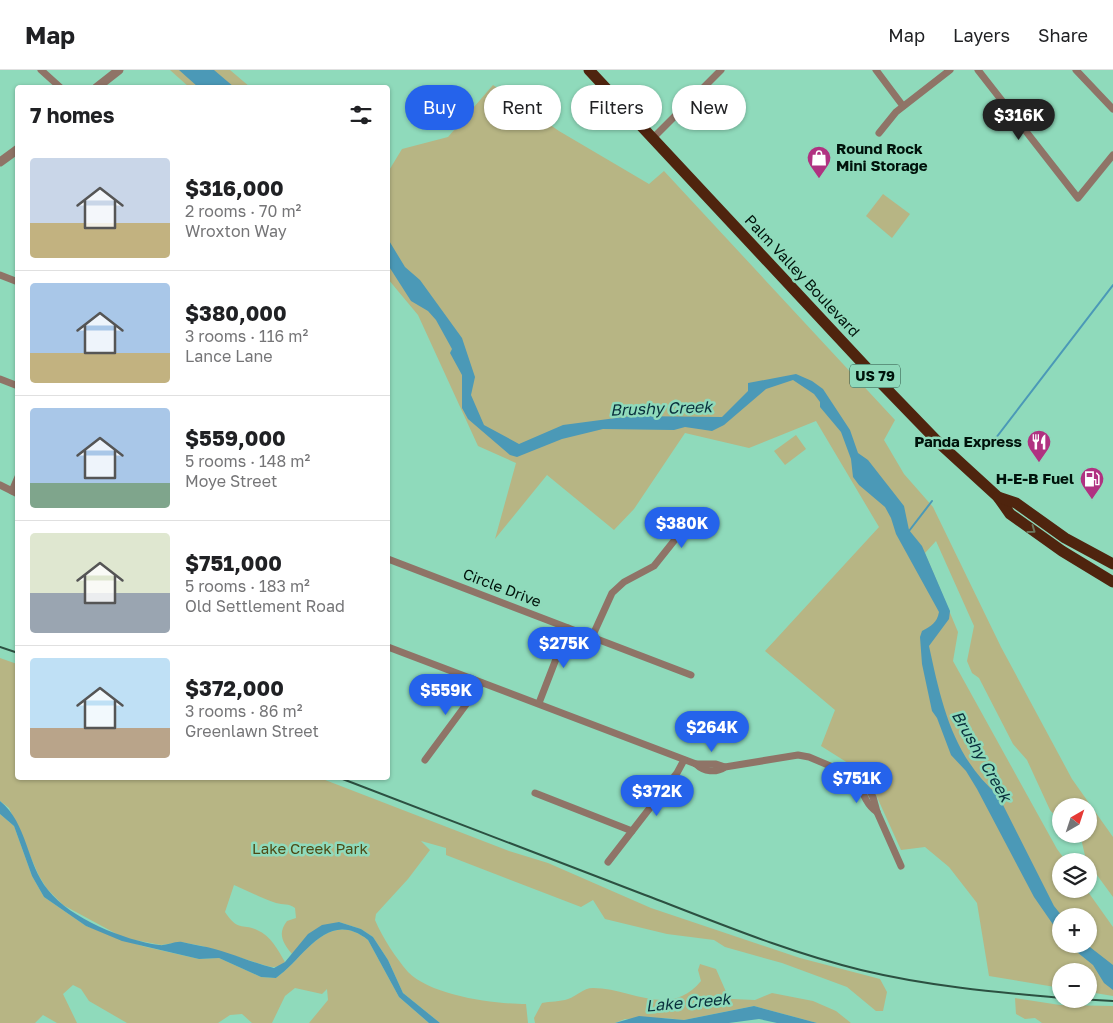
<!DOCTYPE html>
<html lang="en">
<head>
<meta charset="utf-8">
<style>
  :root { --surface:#fff; --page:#f6f6f6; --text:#202124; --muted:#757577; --line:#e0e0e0; --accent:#2563eb }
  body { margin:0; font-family:"Golos Text",sans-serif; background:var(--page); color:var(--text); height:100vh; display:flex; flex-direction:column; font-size:19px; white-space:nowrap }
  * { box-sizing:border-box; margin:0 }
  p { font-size:16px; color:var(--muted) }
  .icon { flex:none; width:28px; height:28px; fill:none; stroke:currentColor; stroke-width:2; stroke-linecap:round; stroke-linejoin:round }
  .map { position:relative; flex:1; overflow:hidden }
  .sheet { position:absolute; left:15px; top:15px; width:375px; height:695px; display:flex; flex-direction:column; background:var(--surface); border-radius:5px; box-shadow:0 1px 4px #0004 }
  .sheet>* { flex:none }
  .guide { position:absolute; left:405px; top:15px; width:475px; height:45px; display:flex; gap:10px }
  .needle { width:32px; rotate:39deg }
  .fabs { position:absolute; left:1052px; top:728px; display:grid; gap:10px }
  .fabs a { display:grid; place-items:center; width:45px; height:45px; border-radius:50%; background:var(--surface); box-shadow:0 1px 4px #0004; font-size:25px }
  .price { position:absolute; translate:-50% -42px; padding:0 11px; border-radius:18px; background:var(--accent); color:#fff; font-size:16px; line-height:32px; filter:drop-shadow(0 1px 2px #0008) }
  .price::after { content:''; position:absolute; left:50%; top:30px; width:15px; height:11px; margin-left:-8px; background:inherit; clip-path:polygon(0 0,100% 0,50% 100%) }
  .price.active { background:#222; color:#fff }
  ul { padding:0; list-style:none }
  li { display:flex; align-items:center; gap:15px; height:125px; padding:0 15px }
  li+li { border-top:1px solid var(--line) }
  li span { display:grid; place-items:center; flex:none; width:140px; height:100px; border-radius:5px; color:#555 }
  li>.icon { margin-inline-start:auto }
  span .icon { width:60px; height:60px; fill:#fffc; stroke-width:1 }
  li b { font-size:21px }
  h2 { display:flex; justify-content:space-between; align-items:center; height:60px; padding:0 15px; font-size:21px }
  .pill { padding:0 18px; border-radius:22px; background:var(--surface); box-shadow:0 1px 4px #0004; font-size:18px; line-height:45px }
  .pill.active { background:var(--accent); color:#fff }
  header { display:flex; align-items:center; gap:30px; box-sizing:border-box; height:70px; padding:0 25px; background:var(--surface); border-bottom:1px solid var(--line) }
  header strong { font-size:24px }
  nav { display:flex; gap:28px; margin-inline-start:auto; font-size:18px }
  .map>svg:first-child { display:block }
  .green { fill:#b7b584; fill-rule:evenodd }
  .water { fill:#4b99b7 }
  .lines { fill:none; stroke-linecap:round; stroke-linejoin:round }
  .stream { stroke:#4b99b7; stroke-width:2 }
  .minor { stroke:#8f7467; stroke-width:7 }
  .tertiary { stroke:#8f7467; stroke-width:9 }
  .trunk { stroke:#4f240e; stroke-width:11 }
  .rail { stroke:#2c5041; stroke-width:2 }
  .oneway { stroke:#6c765c }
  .labels { text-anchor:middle; stroke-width:5; stroke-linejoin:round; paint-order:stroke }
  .shield { fill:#8fdabb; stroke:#2b4f40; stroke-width:1 }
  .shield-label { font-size:14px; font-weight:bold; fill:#00130b }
  .poi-label { font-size:15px; font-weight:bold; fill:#00130b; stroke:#8fdabb; text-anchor:end }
  .street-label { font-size:15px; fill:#00130b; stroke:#8fdabb }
  .park-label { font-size:15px; fill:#4d4a16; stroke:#8fdabb }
  .water-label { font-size:16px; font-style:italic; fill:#092f3c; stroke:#8fdabb }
</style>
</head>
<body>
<header>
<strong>Map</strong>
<nav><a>Map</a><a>Layers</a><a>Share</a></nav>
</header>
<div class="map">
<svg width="1113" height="953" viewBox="0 0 1113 953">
  <rect width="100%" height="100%" fill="#8fdabb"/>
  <g class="green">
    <polygon points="170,0 230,0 250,17 189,17"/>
    <path d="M493,15l66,46 90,53 15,-13 231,249 -11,20 20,34 29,33 68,140 71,132 41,58v60l-27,-37 -6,-26h9v-28h-28v14l-4,-2 -7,-8 -23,-50 -14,-16 -34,-66 -7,-5 -5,-12 7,-35 -38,-85 -11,12 33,79 -5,29 104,188 9,12h-5v28h25l27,38v69l-24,-4v-21h-28v17l-72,-12 -12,-73 -28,-36 -24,-20 -24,3 -34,-75 -46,-29 14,-36 -70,-59 114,-124 -63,-106 -67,27 -64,-15 -51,76 -20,21 -67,-55 -52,64 21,-76 -38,-17 -60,-131 -30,-36v-107l14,-23 46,-12zM1061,846h28v28h-28z"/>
    <polygon points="883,124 910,144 892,168 866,146"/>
    <polygon points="796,365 806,379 785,395 774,381"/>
    <path d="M0,588l17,6 1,114h302l189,73 39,12 103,45 149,50 80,21 7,13 -4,19h-7l-29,-24 -65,-24 -57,-16 -11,-7 -47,-6 -62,-15 -12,-19 -12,7 -135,-52v-7l-25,-7 9,9 -22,29 -32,35 -1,6c7,17 21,38 33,52 24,24 86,32 118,32l2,19h-88l-37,-30 -15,-33 -15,-23 -12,-8 -22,-7 -29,11 -18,21c-9,-11 -15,-20 -5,-33l9,-3 -1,-10c-6,-5 -12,-3 -19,-5 -15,-5 -28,-12 -42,-18l-9,27c13,20 17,11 32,18 14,6 21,20 28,32 -6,5 -11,6 -18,4l-65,-20 -21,-4 -20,3 -37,-7 -61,-33 -16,-16 -8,-13 -30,-68 -9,-7z"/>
    <path d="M0,744l14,12 18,50 12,21 42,29 56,20 57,13 20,-1 42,19 15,1c29,-20 51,-70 92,-38l31,57 30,26h-120l19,-23 -1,-11 -5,5 -27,-6 -10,8 -13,27h-20l-10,-9 -12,1 -12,8h-91l-38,-22 -8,-12 -8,-4 -10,9 14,29h-20l-14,-8 -8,8h-35z"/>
    <path d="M700,894l16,5 11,25 5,5 23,1 17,-7 41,8 23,10 15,12h-34l-63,-17 -70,14 -19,-2 -40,1 -10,4h-80l-1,-5 8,-15c8,-2 18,-1 26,-4 9,-3 15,-11 25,-11 38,0 77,31 108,-7l-3,-11z"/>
    <polygon points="1015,928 1060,935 1113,936 1113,953 1042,953 1035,948 1025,949 1016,944"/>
  </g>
  <g class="water">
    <polygon points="179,0 214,0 234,17 198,17"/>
    <path d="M388,169l17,28 15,13 42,58 13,39 -4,18 13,30 35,19 44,-19 68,-9 91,1 26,-26v-8l48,-9 16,7 11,8 27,41 8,23 10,7 36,46 5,24 13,16 28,65 -1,8 -20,27c12,55 23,110 69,149l56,111 8,10 -1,20 -27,-39 -57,-108 -11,-18 -15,-16 -14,-37 -5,-7 -10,-47 -2,-27 2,-6c9,-5 15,-8 17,-19l-43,-78 -5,-16 -6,-11 -26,-22 -6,-8 -2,-18 -10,-27 -21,-25v-5l-6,-8 -21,-14 -27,9 -42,36 -12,6 -27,-4 -11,3 -71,-1 -41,10 -45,18 -7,-2 -42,-36 -6,-11v-33l-12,-22 2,-4 -16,-29 -8,-9 -17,-10 -23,-36z"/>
    <path d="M0,731c28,23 26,62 48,89 23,29 76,50 111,55 8,1 15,-4 23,-3 6,1 12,3 19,4 24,4 48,16 73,22l11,-6 23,-28 14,-9 17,-3 22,7 12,8 15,23 15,33 37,30h-11l-30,-26 -31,-57c-41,-32 -63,18 -92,38l-15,-1 -42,-19 -20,1 -77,-18 -36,-15 -42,-29 -12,-21 -18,-50 -14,-12z"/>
    <polygon points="1067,874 1086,874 1113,895 1113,920 1104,913 1093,895"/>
    <polygon points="754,936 817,953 777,953 759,949 729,953 615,953 639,946 684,950"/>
  </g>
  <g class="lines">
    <g class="stream">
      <polyline points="989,377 1113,215"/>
      <polyline points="909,461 932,431"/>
    </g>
    <g class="minor">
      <polyline points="41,0 61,18"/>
      <polyline points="876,0 903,36"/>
      <polyline points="978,0 1078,128 1113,85"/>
      <polyline points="1076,0 1113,39"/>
      <polyline points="879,63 896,42 950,0"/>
      <polyline points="653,68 721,0"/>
      <polyline points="0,205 18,212"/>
      <polyline points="0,309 18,316"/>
      <polyline points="0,415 18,424"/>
      <polyline points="12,421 18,407"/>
      <polyline points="388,489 691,605"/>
      <polyline points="592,567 612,523 624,512 654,496 693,447"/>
      <path d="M388,577l308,117c8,8 20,9 29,3l73,-12 11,2 45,19 13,10 6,11 4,15 24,54"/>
      <polyline points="539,633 568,558"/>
      <polyline points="425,690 482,613"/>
      <polyline points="696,694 716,694 725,697"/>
      <path d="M862,714c-1,10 7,23 15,28"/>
      <polyline points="535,723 632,761"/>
      <polyline points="608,792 677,703 684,690"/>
    </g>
    <g class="tertiary">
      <polyline points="96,18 119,0"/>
      <polyline points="0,92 18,79"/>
    </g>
    <g class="trunk">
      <polyline points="589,0 879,311 939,373 998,427 1010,444 1062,481 1113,512"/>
      <polyline points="998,427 1016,433 1065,468 1113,494"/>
    </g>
    <g class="rail">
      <polyline points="0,577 18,583"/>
      <path d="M340,708c101,39 203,78 305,117 71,27 142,57 216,75 66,16 133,22 200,28"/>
      <polyline points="1078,929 1113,931"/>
    </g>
  </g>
  <defs><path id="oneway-chevron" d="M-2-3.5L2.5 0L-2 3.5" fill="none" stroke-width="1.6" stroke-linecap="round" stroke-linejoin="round" transform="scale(1.25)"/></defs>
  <use class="oneway" href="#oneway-chevron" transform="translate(1032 460) rotate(36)"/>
  <defs>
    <symbol id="shop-pin" viewBox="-11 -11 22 30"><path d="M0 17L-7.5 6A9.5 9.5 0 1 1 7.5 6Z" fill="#b03281" stroke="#8fdabb"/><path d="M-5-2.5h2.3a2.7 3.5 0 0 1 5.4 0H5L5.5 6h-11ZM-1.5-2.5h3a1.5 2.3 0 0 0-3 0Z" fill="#fff"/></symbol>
    <symbol id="restaurant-pin" viewBox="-11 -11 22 30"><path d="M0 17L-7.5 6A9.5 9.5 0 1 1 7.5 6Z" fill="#b03281" stroke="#8fdabb"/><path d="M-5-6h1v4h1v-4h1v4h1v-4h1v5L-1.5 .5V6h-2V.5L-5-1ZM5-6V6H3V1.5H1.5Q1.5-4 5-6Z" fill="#fff"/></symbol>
    <symbol id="fuel-pin" viewBox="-11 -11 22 30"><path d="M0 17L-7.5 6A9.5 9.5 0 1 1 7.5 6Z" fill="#b03281" stroke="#8fdabb"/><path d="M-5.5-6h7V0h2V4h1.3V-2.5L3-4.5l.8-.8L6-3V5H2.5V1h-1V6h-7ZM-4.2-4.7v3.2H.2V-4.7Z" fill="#fff"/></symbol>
  </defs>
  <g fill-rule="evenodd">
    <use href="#shop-pin" x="805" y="74" width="28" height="38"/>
    <use href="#restaurant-pin" x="1025" y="358" width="28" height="38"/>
    <use href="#fuel-pin" x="1078" y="395" width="28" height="38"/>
  </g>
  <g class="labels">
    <rect class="shield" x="850" y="294.5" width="50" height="23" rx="4"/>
    <g class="shield-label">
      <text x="875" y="311">US 79</text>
    </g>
    <g class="poi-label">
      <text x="836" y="84" text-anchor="start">Round Rock<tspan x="836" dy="17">Mini Storage</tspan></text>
      <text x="1022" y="377">Panda Express</text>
      <text x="1074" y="414">H-E-B Fuel</text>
    </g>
    <g class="street-label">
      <text transform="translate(802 206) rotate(47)" y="5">Palm Valley Boulevard</text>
      <text transform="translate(502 518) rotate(21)" y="5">Circle Drive</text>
    </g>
    <g class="park-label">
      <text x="310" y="784">Lake Creek Park</text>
    </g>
    <g class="water-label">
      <text transform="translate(661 338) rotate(-2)" y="6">Brushy Creek</text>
      <text transform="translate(982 686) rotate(60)" y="6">Brushy Creek</text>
      <text transform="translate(688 932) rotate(-5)" y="6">Lake Creek</text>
    </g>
  </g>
</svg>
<div class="fabs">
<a><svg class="needle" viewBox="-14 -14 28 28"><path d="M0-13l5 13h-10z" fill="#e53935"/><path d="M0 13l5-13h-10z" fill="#757577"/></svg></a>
<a><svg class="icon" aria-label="layers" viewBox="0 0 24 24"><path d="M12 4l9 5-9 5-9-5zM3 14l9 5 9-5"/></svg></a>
<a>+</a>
<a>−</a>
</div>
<b class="price active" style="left:1019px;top:71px">$316K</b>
<b class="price" style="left:682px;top:479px">$380K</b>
<b class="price" style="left:564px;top:599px">$275K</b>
<b class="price" style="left:446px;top:646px">$559K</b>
<b class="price" style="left:712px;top:683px">$264K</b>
<b class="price" style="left:857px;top:734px">$751K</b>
<b class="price" style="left:657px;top:747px">$372K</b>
<div class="guide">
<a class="pill active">Buy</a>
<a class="pill">Rent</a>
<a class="pill">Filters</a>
<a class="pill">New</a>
</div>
<section class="sheet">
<h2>7 homes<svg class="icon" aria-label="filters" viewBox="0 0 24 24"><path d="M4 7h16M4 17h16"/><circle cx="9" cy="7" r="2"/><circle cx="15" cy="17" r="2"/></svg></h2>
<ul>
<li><span style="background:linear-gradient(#c9d6e8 65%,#c2b280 0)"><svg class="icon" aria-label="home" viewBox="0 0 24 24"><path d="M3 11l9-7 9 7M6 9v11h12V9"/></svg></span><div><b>$316,000</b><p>2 rooms · 70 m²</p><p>Wroxton Way</p></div></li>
<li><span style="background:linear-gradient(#a9c7e8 70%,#c2b280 0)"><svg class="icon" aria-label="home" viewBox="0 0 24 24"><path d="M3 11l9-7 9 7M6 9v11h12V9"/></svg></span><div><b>$380,000</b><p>3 rooms · 116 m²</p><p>Lance Lane</p></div></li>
<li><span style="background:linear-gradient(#a9c7e8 75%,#7fa58c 0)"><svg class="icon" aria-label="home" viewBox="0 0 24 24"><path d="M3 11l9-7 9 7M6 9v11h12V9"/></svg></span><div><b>$559,000</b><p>5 rooms · 148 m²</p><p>Moye Street</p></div></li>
<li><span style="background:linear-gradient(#dfe7d0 60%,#9aa5b1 0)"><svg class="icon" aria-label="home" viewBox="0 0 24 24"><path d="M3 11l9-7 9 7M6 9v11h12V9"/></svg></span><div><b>$751,000</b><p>5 rooms · 183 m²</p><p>Old Settlement Road</p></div></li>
<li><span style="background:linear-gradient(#bfe0f5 70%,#b9a48a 0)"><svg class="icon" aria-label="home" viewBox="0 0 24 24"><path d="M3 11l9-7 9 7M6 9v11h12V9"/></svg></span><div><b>$372,000</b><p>3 rooms · 86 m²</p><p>Greenlawn Street</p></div></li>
</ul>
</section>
</div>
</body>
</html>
